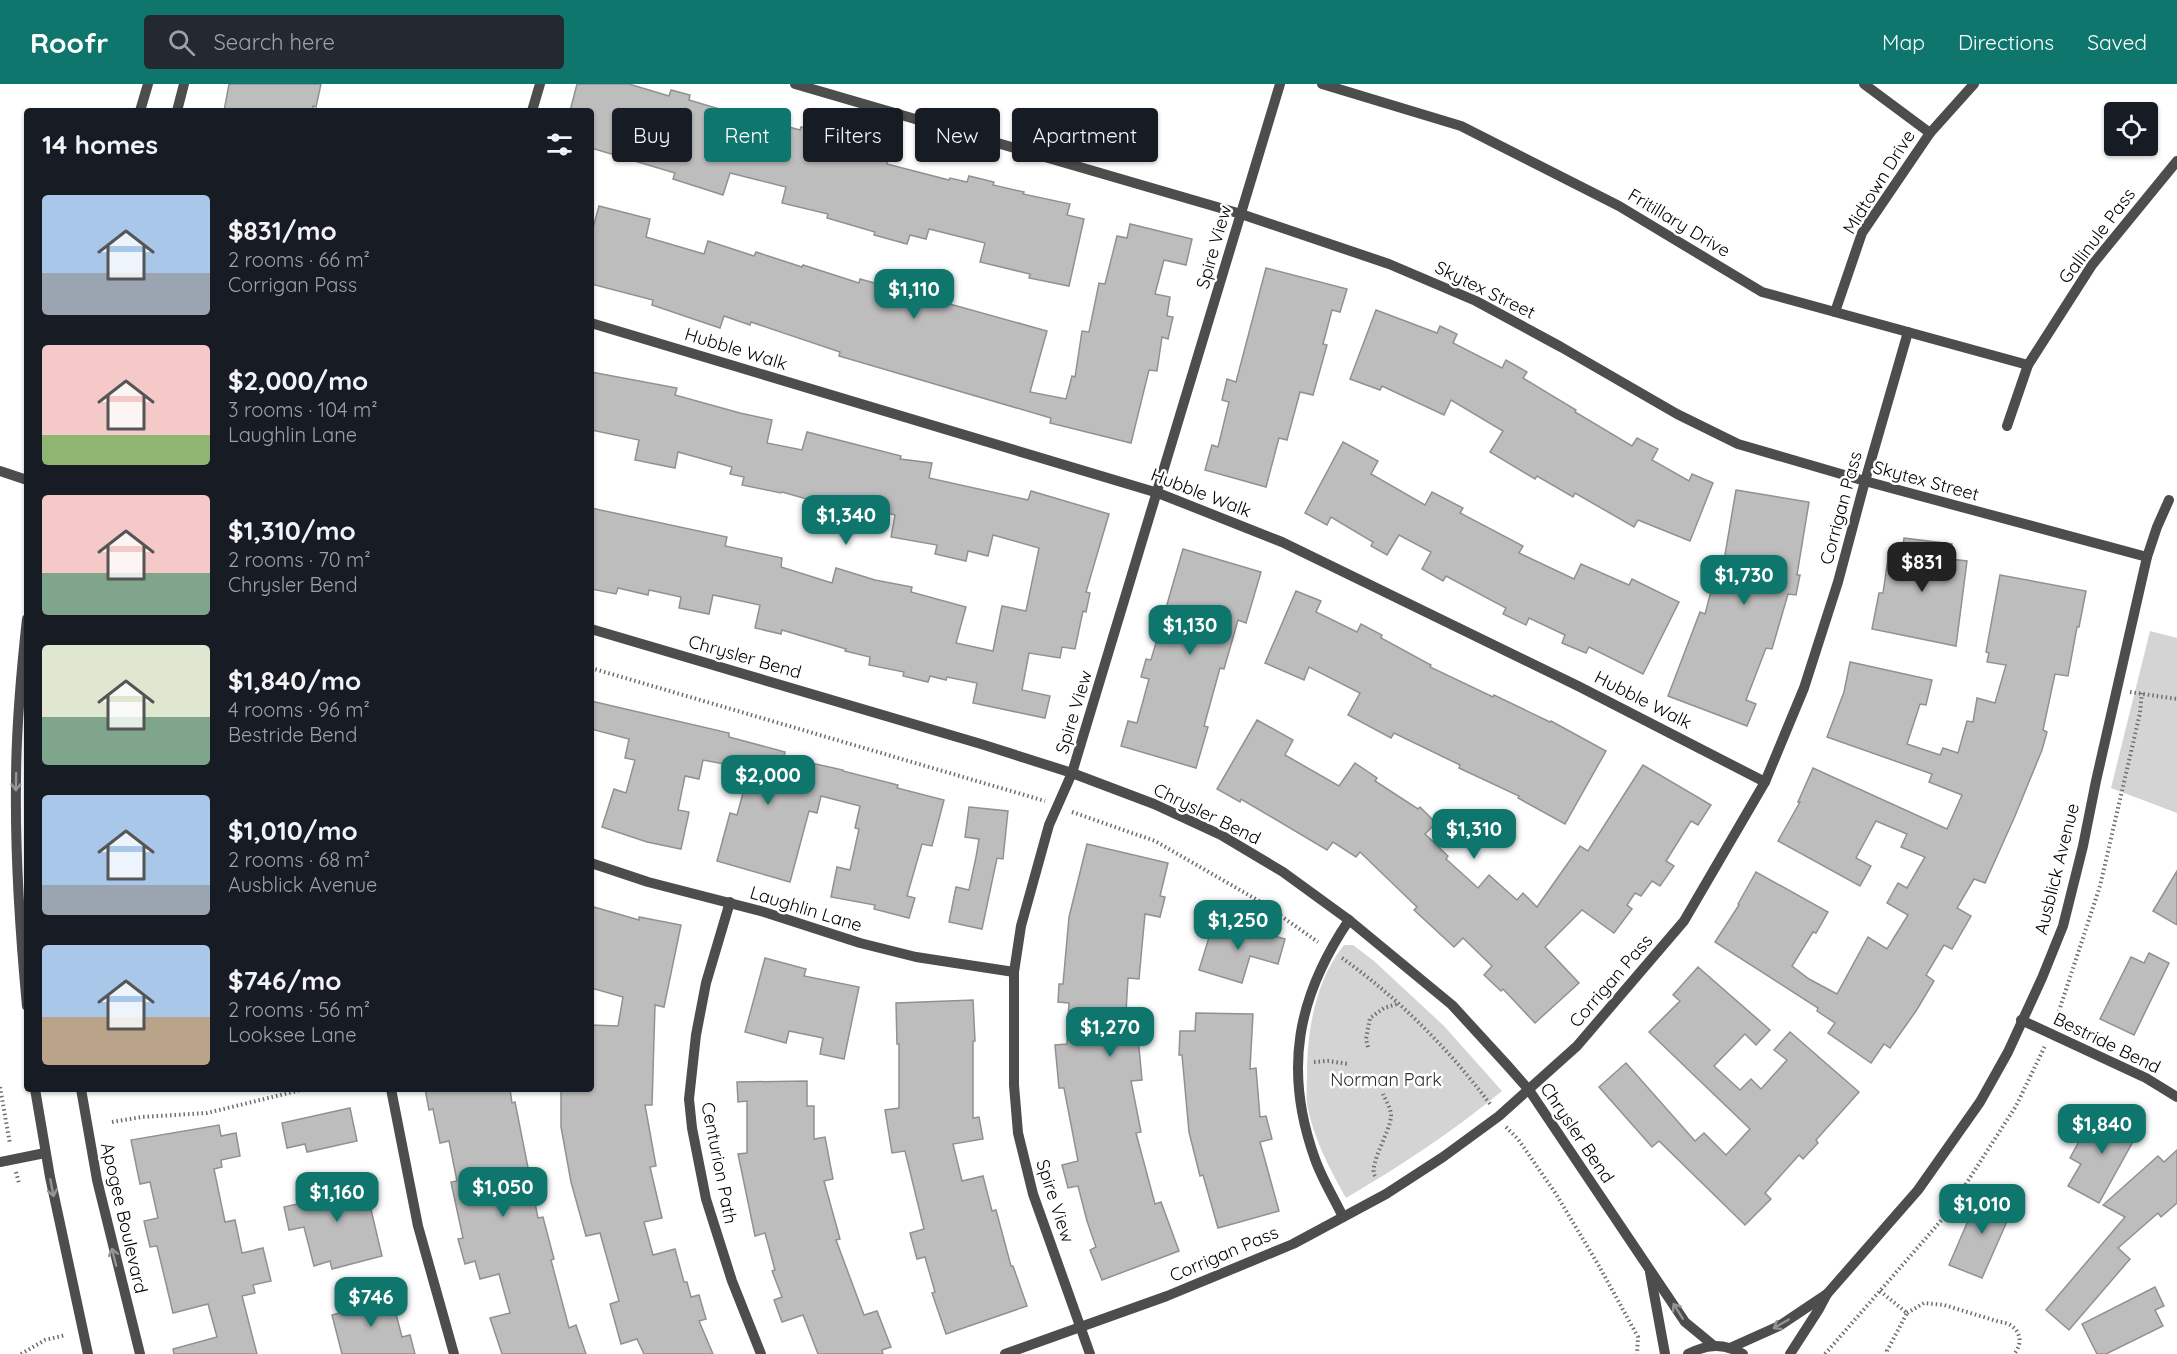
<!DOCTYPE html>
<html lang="en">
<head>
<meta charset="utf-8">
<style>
  :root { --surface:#171b24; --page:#242831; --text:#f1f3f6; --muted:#9ea1a6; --accent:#0f766e }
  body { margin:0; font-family:Quicksand,sans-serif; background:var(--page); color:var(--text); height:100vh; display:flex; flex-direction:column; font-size:22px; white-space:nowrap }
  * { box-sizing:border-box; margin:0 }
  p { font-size:20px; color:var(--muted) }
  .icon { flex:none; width:33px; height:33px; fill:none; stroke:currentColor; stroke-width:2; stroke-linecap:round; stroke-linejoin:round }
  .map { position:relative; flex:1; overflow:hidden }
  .panel { position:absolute; left:24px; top:24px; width:570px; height:984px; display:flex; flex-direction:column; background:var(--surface); border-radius:6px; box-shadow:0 2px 4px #0004 }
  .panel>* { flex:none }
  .guide { position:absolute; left:612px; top:24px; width:570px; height:54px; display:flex; gap:12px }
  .buttons { position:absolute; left:2104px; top:18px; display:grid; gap:12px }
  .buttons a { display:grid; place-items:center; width:54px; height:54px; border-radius:6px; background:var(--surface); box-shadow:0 2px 4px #0004; font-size:30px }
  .price { position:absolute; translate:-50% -51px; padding:0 14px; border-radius:12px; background:var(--accent); color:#fff; font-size:20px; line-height:39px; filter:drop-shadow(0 2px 3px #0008) }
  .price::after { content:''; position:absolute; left:50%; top:36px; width:18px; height:14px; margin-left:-9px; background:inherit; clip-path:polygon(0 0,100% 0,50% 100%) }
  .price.on { background:#222; color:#fff }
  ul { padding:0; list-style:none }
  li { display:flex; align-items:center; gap:18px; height:150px; padding:0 18px }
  li span { display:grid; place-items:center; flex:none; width:168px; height:120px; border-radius:6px; color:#555 }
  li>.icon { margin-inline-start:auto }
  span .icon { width:72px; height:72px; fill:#fffc; stroke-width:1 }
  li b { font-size:26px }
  h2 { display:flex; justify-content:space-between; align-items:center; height:72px; padding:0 18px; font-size:26px }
  .pill { padding:0 21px; border-radius:6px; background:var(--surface); box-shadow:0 2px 4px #0004; font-size:21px; line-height:54px }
  .pill.on { background:var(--accent); color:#fff }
  header { display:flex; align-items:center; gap:36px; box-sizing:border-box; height:84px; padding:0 30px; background:var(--accent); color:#fff }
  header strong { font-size:28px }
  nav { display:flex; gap:33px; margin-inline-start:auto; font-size:21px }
  .search { width:420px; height:54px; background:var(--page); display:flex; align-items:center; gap:15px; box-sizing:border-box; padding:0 21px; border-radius:6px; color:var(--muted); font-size:22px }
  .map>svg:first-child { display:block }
  .green { fill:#d4d4d4 }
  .building { fill:#bdbdbd; stroke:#919191; stroke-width:1.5 }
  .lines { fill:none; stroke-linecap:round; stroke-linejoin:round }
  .path { stroke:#6f6f6f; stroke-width:4; stroke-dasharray:1.5 3; stroke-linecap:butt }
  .minor { stroke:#4d4d4d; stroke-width:10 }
  .oneway { stroke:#949494 }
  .labels { text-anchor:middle; stroke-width:5; stroke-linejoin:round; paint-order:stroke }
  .street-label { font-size:18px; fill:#000; stroke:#fff }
  .park-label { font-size:18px; fill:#2b2b2b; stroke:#fff }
</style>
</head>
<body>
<header>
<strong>Roofr</strong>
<div class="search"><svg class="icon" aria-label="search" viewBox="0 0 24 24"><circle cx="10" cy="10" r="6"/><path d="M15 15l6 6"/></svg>Search here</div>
<nav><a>Map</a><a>Directions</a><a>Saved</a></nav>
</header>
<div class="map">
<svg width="2177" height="1270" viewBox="0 0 2177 1270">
  <rect width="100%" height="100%" fill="#fff"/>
  <g class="green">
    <polygon points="2150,547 2177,554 2177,729 2111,704"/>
    <path d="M1344,861h9l21,16 70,65 58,65c-50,41 -100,74 -156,107 -17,-30 -33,-61 -39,-94 -1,-9 0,-19 0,-28 0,-45 8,-95 37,-131z"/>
  </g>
  <g class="building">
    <polygon points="229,0 321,0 316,23 313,22 312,27 224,27"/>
    <polygon points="577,0 629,0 669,12 671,6 690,11 689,16 753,35 753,33 800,46 801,43 827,49 825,57 888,75 887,80 949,96 950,94 967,98 969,92 994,98 993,101 1024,108 1023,110 1070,120 1067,131 1084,135 1069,202 1029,194 1030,190 980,178 985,159 929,145 926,155 910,151 907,160 874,151 875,148 827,134 828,130 782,119 786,103 730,89 723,111 673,95 675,89 591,64 591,27 570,27"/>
    <polygon points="599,122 650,135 646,153 704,170 708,157 754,172 756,168 802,183 803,181 859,199 860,195 1047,247 1030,308 1066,315 1072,292 1075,293 1082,247 1089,248 1099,199 1105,200 1117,152 1127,154 1130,140 1192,155 1186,181 1164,176 1155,210 1170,213 1167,232 1173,233 1168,255 1162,253 1157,287 1149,286 1131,359 1050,339 1051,334 839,272 840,268 751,238 750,241 724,232 720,244 652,221 653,216 591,200 591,151"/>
    <polygon points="1266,184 1347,205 1340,228 1332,226 1323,260 1327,261 1313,311 1300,308 1287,356 1279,354 1266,403 1205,386 1212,361 1218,363 1229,318 1222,316 1227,295 1236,298"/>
    <polygon points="1376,226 1437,249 1440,242 1457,250 1453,259 1502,284 1506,276 1527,288 1523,294 1576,326 1575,328 1632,362 1637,354 1658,365 1652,376 1689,397 1692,390 1713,399 1690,457 1638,436 1634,443 1575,409 1573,413 1537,392 1535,395 1490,368 1503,347 1451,316 1444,331 1382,302 1380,306 1350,295"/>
    <polygon points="591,288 677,304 675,311 740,329 772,336 767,359 802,366 807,348 901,372 900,375 932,379 929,394 1028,416 1031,407 1109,430 1086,508 1090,509 1086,528 1083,527 1075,565 1062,563 1060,574 1029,569 1022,606 1050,612 1045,634 973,619 977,599 947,593 946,596 930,592 928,598 903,592 904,588 869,581 870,573 845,567 846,565 782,546 781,550 755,544 760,521 713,511 709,530 679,524 681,513 649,506 648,511 618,504 616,510 591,505 591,424 727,453 725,462 782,474 781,483 832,499 836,484 875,496 912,503 911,508 966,523 956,559 993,567 1002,522 1026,527 1039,464 993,451 988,472 968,467 966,477 935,470 937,461 891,453 895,431 834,415 832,422 782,408 781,409 742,401 744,393 730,390 732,383 678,368 675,384 635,376 639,356 591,346"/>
    <polygon points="1343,358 1378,377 1371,390 1425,421 1432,408 1463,424 1460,429 1523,462 1519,469 1574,495 1581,480 1629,501 1632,495 1679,518 1643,590 1589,563 1586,569 1562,559 1565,551 1529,534 1526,541 1503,530 1506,524 1446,492 1443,497 1422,485 1431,468 1399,451 1387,471 1371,462 1373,458 1331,433 1327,441 1305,429"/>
    <polygon points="1736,406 1809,418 1797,491 1800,491 1796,511 1788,510 1772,565 1766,564 1746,616 1756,620 1747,642 1668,612 1700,528 1705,530 1712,504 1719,506"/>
    <polygon points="1904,454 1952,460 1950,475 1967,477 1956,562 1872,545 1879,509 1883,509 1889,468 1902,469"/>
    <polygon points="1183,465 1261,488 1246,539 1238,536 1224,585 1220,584 1204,642 1208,643 1196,684 1121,662 1128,637 1137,639 1149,595 1141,593 1146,575 1151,576"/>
    <polygon points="2000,491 2086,507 2079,543 2077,543 2068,592 2055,590 2043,646 2047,648 2042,666 2015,732 1985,799 1974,795 1957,824 1971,832 1952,865 1944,861 1926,891 1934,897 1916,927 1890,964 1884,960 1871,979 1828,949 1835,939 1817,927 1818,924 1715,858 1739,821 1738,820 1756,788 1828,828 1816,849 1813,848 1792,882 1809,895 1837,910 1868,853 1887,865 1908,831 1887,819 1898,799 1907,804 1925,773 1901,763 1907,750 1876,737 1856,774 1871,782 1860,802 1778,757 1800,718 1798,718 1813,684 1947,745 1962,711 1929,698 1932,690 1827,653 1844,608 1850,578 1932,596 1926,621 1920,620 1907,660 1940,671 1943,664 1958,669 1967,637 1973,638 1977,614 1995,619 2006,581 1987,578 1989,569 1986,568"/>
    <polygon points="1296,507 1321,517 1316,528 1357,548 1361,540 1382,551 1381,554 1431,581 1430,583 1493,613 1494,611 1550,638 1551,637 1606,667 1565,740 1518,714 1519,712 1459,684 1460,681 1394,649 1391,654 1348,631 1360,609 1309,583 1304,596 1265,579"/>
    <polygon points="591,617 729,649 729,653 785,668 784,673 843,686 843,687 898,701 897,704 944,716 932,762 922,760 907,812 915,814 909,834 874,825 875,821 831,813 837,783 850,786 859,745 855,744 860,722 821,712 817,729 809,727 790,798 717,777 730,729 737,731 748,691 739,688 740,683 703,676 699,695 685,692 678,726 689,728 681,765 647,758 602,743 614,705 626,709 635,676 625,674 629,655 591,645"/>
    <polygon points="1257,636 1293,656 1285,671 1339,702 1355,679 1377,694 1375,697 1418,725 1420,723 1436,739 1425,750 1448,772 1446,775 1478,804 1489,791 1517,816 1523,809 1537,823 1580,762 1588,767 1643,681 1711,721 1698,741 1691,737 1666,777 1674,782 1660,802 1652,797 1641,812 1635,809 1627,821 1632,825 1614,849 1582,826 1545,863 1579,899 1535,939 1503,905 1501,907 1484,891 1492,882 1463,854 1454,863 1414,826 1417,823 1360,768 1356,773 1333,758 1327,766 1241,715 1240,718 1217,705"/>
    <polygon points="969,723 1008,727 1003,775 997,774 982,845 949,838 956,803 969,806 976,773 979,755 965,753"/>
    <polygon points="1087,760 1168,779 1160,812 1165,813 1160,833 1145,830 1139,895 1128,894 1126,928 1134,928 1132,954 1138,953 1142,996 1131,997 1141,1048 1136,1049 1155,1120 1161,1118 1179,1167 1102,1196 1090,1166 1096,1163 1087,1137 1078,1102 1068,1104 1062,1081 1078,1077 1064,1004 1059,1004 1055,961 1067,960 1069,919 1058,918 1059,900 1063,900 1069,833"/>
    <polygon points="2177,787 2177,841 2153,827"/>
    <polygon points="594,823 639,836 639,833 681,841 664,923 655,921 652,1021 645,1021 656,1082 650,1083 662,1134 644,1138 653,1171 675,1165 684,1198 687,1198 691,1213 699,1211 706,1235 699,1237 713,1270 644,1270 637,1255 621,1260 610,1220 619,1217 600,1149 586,1152 571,1098 561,1043 561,1005 591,1005 591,941 618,942 623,913 591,904 591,833"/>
    <polygon points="1220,837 1285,855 1278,880 1250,872 1242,899 1199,886 1210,850 1215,851"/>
    <polygon points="2149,869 2169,879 2134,951 2100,935 2131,873 2144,879"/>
    <polygon points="765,874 806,885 804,892 859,903 844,975 820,970 823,954 789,947 786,959 745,948"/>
    <polygon points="1698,883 1770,946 1756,961 1745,950 1714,982 1740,1006 1751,995 1761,1005 1787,976 1774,966 1790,948 1859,1008 1816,1056 1818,1059 1803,1075 1799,1071 1765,1109 1771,1115 1745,1141 1659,1057 1652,1063 1599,1003 1626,979 1695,1057 1704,1049 1726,1071 1750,1045 1649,948 1680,917 1673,911"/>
    <polygon points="973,916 975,957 973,957 973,1034 979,1033 983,1055 953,1060 962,1097 983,1092 992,1127 996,1126 1011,1182 1013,1182 1027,1222 946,1250 932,1209 935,1208 925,1173 917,1175 910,1149 924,1145 905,1067 892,1069 885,1026 899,1024 899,960 897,960 896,919"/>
    <polygon points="1196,929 1253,930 1250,985 1256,984 1260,1033 1266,1032 1272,1055 1260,1058 1279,1127 1218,1144 1203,1091 1200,1092 1189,1048 1182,971 1179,971 1180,947 1195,947"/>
    <polygon points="807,997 807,1022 814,1022 814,1055 825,1053 833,1095 824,1097 840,1155 836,1156 864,1231 877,1227 891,1263 882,1266 883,1270 818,1270 803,1231 782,1238 774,1216 782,1213 772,1187 775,1186 765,1149 755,1152 738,1070 747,1069 747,1017 738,1018 737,998"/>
    <polygon points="425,1005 510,1005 512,1019 515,1018 538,1134 543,1133 554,1175 551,1176 569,1244 576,1241 586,1270 502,1270 490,1234 510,1229 499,1190 480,1195 475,1177 465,1180 458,1155 463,1154 451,1098 457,1097 449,1057 440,1059 433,1025 429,1026"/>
    <polygon points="350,1024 357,1057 307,1068 305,1060 287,1064 282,1039"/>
    <polygon points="2114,1029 2141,1043 2099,1119 2068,1102 2081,1080 2070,1074 2093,1032 2108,1040"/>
    <polygon points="219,1041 221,1052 236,1049 240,1072 221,1076 222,1083 214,1085 225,1138 235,1136 242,1169 263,1164 271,1197 253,1201 255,1209 242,1212 257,1270 174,1270 173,1265 217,1253 208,1220 173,1229 157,1162 150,1163 144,1137 158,1134 150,1098 140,1100 131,1056"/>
    <polygon points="2177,1066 2177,1119 2161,1133 2158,1129 2118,1164 2130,1175 2069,1246 2046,1226 2125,1133 2103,1121 2158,1072 2164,1078"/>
    <polygon points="363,1092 382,1172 332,1185 330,1177 314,1182 304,1143 289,1146 284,1123 302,1119 299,1106"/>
    <polygon points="1996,1108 2016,1117 1982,1194 1949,1181 1977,1116 1991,1121"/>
    <polygon points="2155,1203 2164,1222 2155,1226 2163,1242 2106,1270 2097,1270 2082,1240"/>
    <polygon points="390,1207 402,1253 410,1251 415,1270 342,1270 332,1231 347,1227 345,1219"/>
  </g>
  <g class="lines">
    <g class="path">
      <polyline points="591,584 1045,717"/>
      <polyline points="2130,608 2177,615"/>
      <polyline points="1072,728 1155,757 1264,820 1318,858"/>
      <path d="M1342,874c56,40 106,90 148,146"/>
      <polyline points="2056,936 2100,802 2140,629 2142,609"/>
      <polyline points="1368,963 1366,955 1370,934 1384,924 1397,920"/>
      <polyline points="1314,978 1328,977 1349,980"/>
      <polyline points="0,1003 10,1060"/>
      <polyline points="112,1038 142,1033 207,1029 305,1005"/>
      <polyline points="1506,1043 1518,1055 1556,1110 1599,1182 1638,1253 1637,1270"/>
      <polyline points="16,1088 19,1099"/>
      <path d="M1375,1092c-7,-11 15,-43 16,-60 0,-8 -5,-15 -8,-22"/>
      <polyline points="1880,1207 1907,1229 1887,1267 1888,1270"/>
      <path d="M1907,1229l17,-10 20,2 56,17c17,1 26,18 14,32"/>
      <polyline points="21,1270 45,1256 66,1251"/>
      <polyline points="1825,1270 1946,1131 2016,1022 2045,962"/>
    </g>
    <g class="minor">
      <polyline points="795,0 1241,130 1389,180 1476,217 1561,263 1677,330 1738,360 1865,397 2147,473"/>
      <polyline points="1322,0 1461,42 1619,122 1762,208 2028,281"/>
      <polyline points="1864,0 1930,49"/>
      <polyline points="140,27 148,0"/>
      <polyline points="177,27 184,0"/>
      <polyline points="532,27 540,0"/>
      <polyline points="1835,228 1862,149 1930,49 1974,0"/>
      <polyline points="591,239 1158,409 1282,458 1578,602 1765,698"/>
      <polyline points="2007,342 2028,281 2092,181 2177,77"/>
      <polyline points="0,387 27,396"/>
      <path d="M27,535c-6,54 -11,109 -11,164 -1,74 4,149 11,223"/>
      <polyline points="591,545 981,660 1072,689 1154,720 1221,751 1283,788 1349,836 1452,921 1507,981 1529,1006 1685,1238 1713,1261"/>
      <polyline points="591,779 648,798 764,828 860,859 916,873 1014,888"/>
      <polyline points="730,818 706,899 696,951 689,1015 692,1044 706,1115 732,1197 761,1270"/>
      <polyline points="2021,936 2146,994 2177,1013"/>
      <polyline points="35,1005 50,1093 88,1270"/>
      <polyline points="81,1005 97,1096 140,1270"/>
      <polyline points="391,1005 418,1142 454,1270"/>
      <polyline points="0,1078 45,1069"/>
      <path d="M1343,1133c-9,-19 -21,-38 -28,-58 -32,-89 -18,-162 34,-239"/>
      <polyline points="1650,1188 1665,1270"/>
      <polyline points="1730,1264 1779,1242 1827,1210"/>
      <polyline points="1005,1270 1167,1212 1293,1160 1386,1110 1443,1073 1499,1032 1577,962 1684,837 1765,698 1804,604 1838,498 1865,397 1908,248"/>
      <polyline points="1090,1270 1033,1110 1018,1049 1014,1001 1014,888 1021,842 1049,741 1072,689 1280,0"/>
      <path d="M1688,1270c19,-10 36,-11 55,0"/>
      <polyline points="1790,1270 1819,1225 1827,1210 1918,1106 1980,1018 2008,968 2042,894 2063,842 2083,762 2096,697 2147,473 2157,443 2169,416"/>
    </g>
  </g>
  <defs><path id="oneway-shaft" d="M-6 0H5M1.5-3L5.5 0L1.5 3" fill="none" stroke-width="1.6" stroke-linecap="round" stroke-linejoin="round" transform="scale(1.5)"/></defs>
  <g class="oneway">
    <use href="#oneway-shaft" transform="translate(16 698) rotate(91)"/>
    <use href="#oneway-shaft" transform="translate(52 1104) rotate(79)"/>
    <use href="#oneway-shaft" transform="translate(114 1173) rotate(-104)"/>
    <use href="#oneway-shaft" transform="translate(1678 1227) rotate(-122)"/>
    <use href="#oneway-shaft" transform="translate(1781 1240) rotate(150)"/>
  </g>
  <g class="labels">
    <g class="street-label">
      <text transform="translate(1879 98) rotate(-58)" y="6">Midtown Drive</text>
      <text transform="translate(1679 139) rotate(31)" y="6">Fritillary Drive</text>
      <text transform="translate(2097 152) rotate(-53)" y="6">Gallinule Pass</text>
      <text transform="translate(1214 163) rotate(-74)" y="6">Spire View</text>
      <text transform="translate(1485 206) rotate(26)" y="6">Skytex Street</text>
      <text transform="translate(736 265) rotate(17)" y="6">Hubble Walk</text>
      <text transform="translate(1926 397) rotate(15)" y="6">Skytex Street</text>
      <text transform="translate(1201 409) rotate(21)" y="6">Hubble Walk</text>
      <text transform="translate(1841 424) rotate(-75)" y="6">Corrigan Pass</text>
      <text transform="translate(745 573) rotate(16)" y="6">Chrysler Bend</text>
      <text transform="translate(1643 616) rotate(27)" y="6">Hubble Walk</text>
      <text transform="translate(1074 628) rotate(-73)" y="6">Spire View</text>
      <text transform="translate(1207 730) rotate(26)" y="6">Chrysler Bend</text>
      <text transform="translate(2057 785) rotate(-76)" y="6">Ausblick Avenue</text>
      <text transform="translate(806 825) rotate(17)" y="6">Laughlin Lane</text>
      <text transform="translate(1611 897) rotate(-49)" y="6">Corrigan Pass</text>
      <text transform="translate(2107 959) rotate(26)" y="6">Bestride Bend</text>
      <text transform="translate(1577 1049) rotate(56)" y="6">Chrysler Bend</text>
      <text transform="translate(719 1079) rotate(79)" y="6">Centurion Path</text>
      <text transform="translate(1055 1117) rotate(72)" y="6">Spire View</text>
      <text transform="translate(124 1134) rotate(77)" y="6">Apogee Boulevard</text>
      <text transform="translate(1224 1170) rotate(-23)" y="6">Corrigan Pass</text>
    </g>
    <g class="park-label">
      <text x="1386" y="1002">Norman Park</text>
    </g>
  </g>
</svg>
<div class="buttons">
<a><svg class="icon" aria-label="locate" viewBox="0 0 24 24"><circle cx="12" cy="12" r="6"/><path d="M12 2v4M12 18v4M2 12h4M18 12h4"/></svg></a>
</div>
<b class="price" style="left:914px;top:236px">$1,110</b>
<b class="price" style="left:846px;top:462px">$1,340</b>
<b class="price on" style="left:1922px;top:509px">$831</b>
<b class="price" style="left:1744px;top:522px">$1,730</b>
<b class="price" style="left:1190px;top:572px">$1,130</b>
<b class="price" style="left:768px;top:722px">$2,000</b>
<b class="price" style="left:1474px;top:776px">$1,310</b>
<b class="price" style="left:1238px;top:867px">$1,250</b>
<b class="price" style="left:1110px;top:974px">$1,270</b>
<b class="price" style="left:2102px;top:1071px">$1,840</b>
<b class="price" style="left:503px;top:1134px">$1,050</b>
<b class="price" style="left:337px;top:1139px">$1,160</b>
<b class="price" style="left:1982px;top:1151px">$1,010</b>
<b class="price" style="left:371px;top:1244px">$746</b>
<div class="guide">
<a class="pill">Buy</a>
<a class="pill on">Rent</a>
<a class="pill">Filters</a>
<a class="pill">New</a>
<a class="pill">Apartment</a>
</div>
<section class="panel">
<h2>14 homes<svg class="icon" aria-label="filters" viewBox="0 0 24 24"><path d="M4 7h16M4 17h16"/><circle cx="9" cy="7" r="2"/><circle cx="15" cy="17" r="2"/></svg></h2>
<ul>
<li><span style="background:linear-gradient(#a9c7e8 65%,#9aa5b1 0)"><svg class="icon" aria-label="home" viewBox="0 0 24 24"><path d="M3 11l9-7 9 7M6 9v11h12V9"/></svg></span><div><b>$831/mo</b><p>2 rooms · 66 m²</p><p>Corrigan Pass</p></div></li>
<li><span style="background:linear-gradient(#f6c9c9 75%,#8fb573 0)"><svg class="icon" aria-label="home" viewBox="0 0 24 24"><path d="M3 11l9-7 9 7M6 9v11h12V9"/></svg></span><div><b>$2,000/mo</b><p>3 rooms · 104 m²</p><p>Laughlin Lane</p></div></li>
<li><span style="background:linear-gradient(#f6c9c9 65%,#7fa58c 0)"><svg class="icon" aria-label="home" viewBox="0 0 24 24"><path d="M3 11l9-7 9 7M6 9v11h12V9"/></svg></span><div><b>$1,310/mo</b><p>2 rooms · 70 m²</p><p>Chrysler Bend</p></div></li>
<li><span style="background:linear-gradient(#dfe7d0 60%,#7fa58c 0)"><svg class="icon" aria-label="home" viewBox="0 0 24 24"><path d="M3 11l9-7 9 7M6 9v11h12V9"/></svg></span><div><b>$1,840/mo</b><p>4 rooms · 96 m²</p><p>Bestride Bend</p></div></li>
<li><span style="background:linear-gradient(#a9c7e8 75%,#9aa5b1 0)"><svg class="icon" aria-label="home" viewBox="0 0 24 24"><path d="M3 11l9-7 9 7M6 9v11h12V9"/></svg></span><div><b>$1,010/mo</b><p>2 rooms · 68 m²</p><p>Ausblick Avenue</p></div></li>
<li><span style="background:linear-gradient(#a9c7e8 60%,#b9a48a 0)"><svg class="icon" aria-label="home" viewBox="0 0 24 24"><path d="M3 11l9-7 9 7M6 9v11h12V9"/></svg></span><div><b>$746/mo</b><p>2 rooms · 56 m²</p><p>Looksee Lane</p></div></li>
</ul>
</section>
</div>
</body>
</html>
